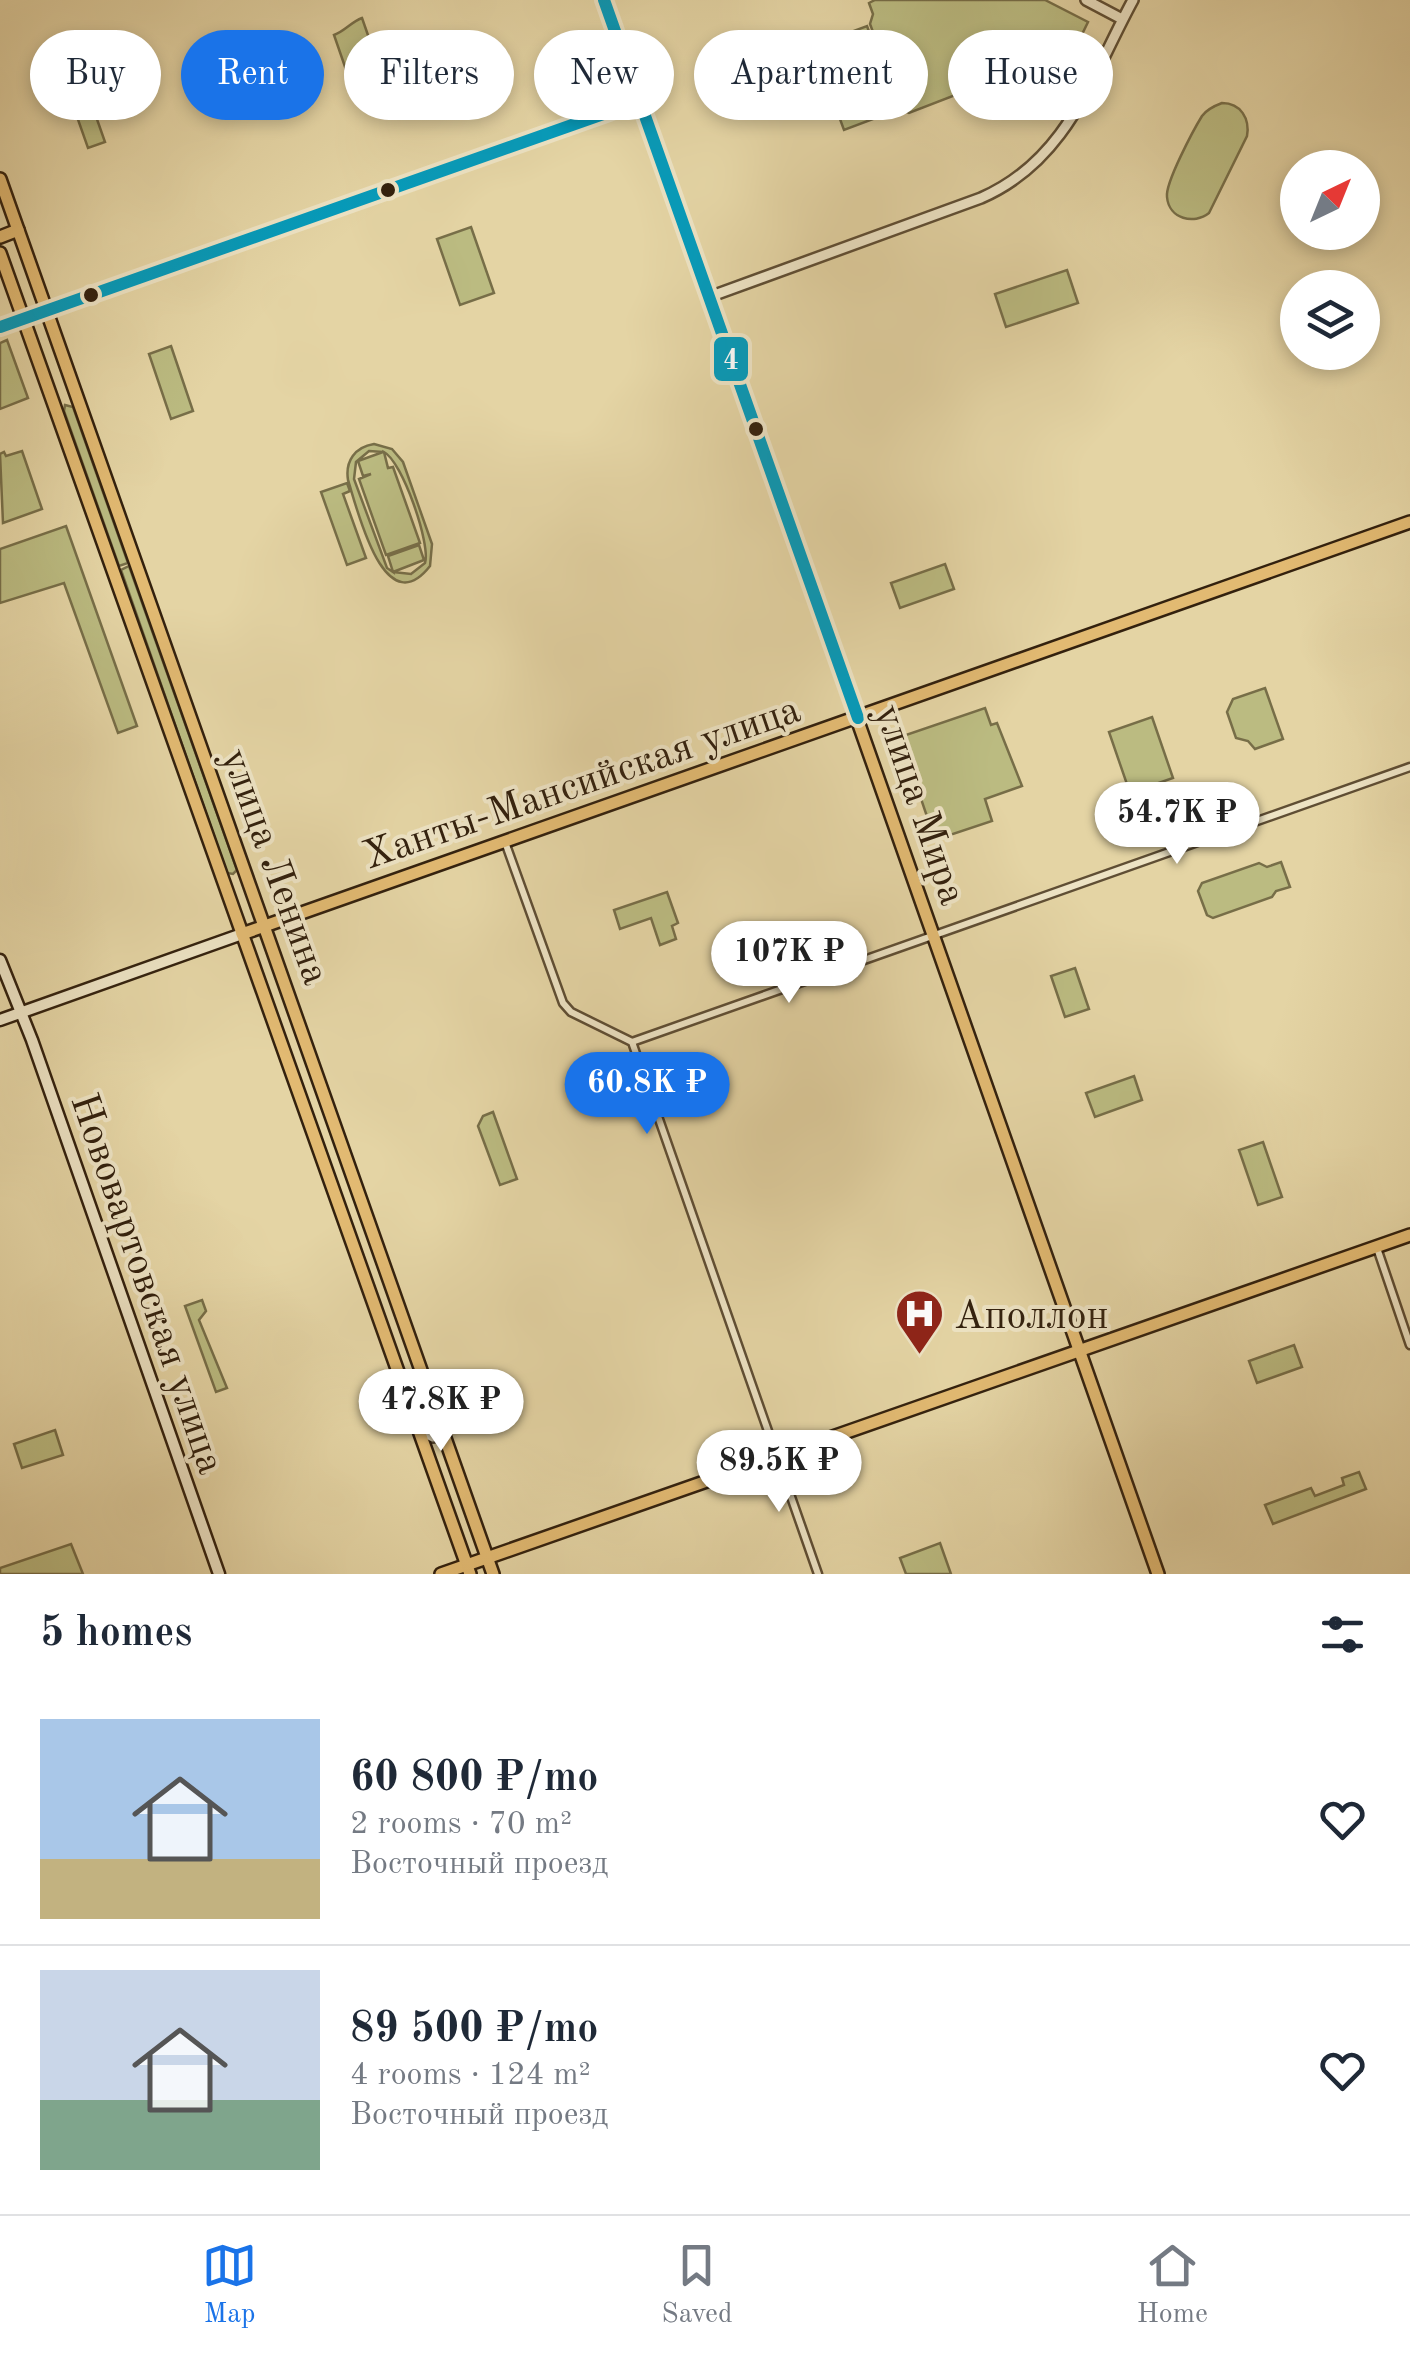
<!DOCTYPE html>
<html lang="en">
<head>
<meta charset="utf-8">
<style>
  :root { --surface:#fff; --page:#f2f2f3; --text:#1f2937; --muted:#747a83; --line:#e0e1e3; --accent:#1a73e8 }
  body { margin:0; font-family:"Old Standard TT",serif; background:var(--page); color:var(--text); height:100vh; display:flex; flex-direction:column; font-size:38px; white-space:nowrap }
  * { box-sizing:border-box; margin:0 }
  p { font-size:32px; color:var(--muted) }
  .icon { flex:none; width:55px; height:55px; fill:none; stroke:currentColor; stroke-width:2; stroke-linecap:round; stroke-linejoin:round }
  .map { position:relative; height:1574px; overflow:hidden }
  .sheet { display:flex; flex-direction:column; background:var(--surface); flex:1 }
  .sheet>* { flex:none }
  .banner { position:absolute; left:30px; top:30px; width:1350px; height:90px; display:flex; gap:20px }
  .needle { width:65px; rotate:43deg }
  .fabs { position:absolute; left:1280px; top:150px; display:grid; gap:20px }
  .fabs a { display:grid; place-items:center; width:100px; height:100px; border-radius:50%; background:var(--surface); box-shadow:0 5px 15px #0003; font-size:50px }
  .price { position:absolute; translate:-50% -85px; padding:0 22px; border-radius:35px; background:#fff; color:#222; font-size:32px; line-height:65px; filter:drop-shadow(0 2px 5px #0008) }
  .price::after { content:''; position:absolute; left:50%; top:60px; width:30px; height:22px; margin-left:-15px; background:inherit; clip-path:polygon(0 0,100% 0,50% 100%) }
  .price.selected { background:var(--accent); color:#fff }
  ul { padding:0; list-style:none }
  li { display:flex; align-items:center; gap:30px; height:250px; padding:0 40px }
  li+li { border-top:2px solid var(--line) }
  li span { display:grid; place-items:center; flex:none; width:280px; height:200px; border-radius:0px; color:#555 }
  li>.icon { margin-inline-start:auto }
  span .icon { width:120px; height:120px; fill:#fffc; stroke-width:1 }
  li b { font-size:42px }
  h2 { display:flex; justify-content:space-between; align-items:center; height:120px; padding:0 40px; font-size:42px }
  .chip { padding:0 35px; border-radius:45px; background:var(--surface); box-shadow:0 5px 15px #0003; font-size:35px; line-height:90px }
  .chip.selected { background:var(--accent); color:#fff }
  .dock { display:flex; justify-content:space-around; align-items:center; height:140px; border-top:2px solid var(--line); background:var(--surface); font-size:28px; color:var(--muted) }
  .dock a { display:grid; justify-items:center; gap:5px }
  .dock .selected { color:var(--accent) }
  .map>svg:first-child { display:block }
  .green { fill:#bbbb81; stroke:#776e48; stroke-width:2.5; fill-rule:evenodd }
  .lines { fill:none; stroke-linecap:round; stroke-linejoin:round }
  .minor-casing { stroke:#5f4e34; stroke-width:11 }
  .tertiary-casing { stroke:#5f4e34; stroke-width:14 }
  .secondary-casing { stroke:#33210e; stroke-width:15 }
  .primary-casing { stroke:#33210e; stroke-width:16 }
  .minor { stroke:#ede3c4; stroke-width:6 }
  .tertiary { stroke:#ede3c4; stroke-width:9 }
  .secondary { stroke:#ede3c4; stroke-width:10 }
  .primary { stroke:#e2ba72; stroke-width:11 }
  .bus-1-casing { stroke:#ede3c4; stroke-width:20 }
  .bus-1 { stroke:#059bbb; stroke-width:12 }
  .bus-dot { fill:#33210e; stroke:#ede3c4; stroke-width:4 }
  .labels { text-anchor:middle; stroke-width:8; stroke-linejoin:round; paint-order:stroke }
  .street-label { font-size:40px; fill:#33210e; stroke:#ede3c4 }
  .poi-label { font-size:40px; fill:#33210e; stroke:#ede3c4; text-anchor:start }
  .line-badge { stroke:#ede3c4; stroke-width:4 }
  .badge-label { font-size:28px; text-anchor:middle; font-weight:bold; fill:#fff }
</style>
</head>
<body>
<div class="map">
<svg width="1410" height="1574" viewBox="0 0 1410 1574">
  <rect width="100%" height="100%" fill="#e4d4a4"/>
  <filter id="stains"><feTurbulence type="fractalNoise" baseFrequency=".002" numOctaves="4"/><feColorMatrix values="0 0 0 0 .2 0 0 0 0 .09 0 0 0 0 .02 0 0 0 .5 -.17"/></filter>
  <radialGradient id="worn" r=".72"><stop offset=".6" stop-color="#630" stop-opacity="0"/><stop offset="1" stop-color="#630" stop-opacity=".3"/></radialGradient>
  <g class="green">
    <polygon points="875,0 1045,0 1088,22 1069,61 1018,39 1002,77 909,113 902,110 870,24 873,14 869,3"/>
    <path d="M362,18l23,66c-12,4 -21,0 -33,3l-18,-52c11,-4 17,-13 28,-17z"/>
    <polygon points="867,26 897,110 844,130 813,46"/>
    <polygon points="86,88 105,142 88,148 69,94"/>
    <path d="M1222,103c19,0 28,16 25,33l-38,77c-15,12 -40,6 -42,-16 -2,-14 27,-68 35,-81 5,-7 12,-10 20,-13z"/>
    <polygon points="471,227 494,293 460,305 437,239"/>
    <polygon points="1067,270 1078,303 1006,327 995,294"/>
    <polygon points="7,340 28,398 0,409 0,343"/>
    <polygon points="171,346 193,411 171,419 149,354"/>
    <polygon points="65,405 73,407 128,563 119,566 64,411"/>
    <path d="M374,444l18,5 11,13 29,82 -2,22c-46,59 -73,-58 -82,-86 -3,-19 7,-33 26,-36zM369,451l14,1 -25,9 5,15 8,-2 -12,5 27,76 34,-12 -27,-76 -5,1 -4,-16c18,9 47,92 41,111l-14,11 -18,-2 31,-12 -5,-15 -31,11 5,16 -6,-4 -33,-89 2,-17z"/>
    <polygon points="22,451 42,509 3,523 0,454 4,452 6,456"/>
    <polygon points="347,483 350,491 343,494 366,558 347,565 321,492"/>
    <polygon points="66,526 137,726 118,733 64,583 0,603 0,549"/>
    <polygon points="945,564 954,589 900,608 891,583"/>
    <polygon points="129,566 237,870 233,874 227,873 121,570"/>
    <polygon points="1265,688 1283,739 1255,749 1248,741 1236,738 1227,712 1233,699"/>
    <polygon points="985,708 991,725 997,723 1022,786 985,799 992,821 935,840 900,737"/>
    <polygon points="1152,717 1173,778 1130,793 1109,732"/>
    <polygon points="1281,862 1290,887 1276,891 1272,897 1213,918 1207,915 1198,891 1202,883 1259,863 1267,867"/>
    <polygon points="667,892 678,923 672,926 676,939 660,945 651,918 620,929 614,910"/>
    <polygon points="1075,968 1089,1009 1065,1017 1051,976"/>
    <polygon points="1134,1076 1142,1100 1095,1117 1086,1093"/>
    <polygon points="493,1112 517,1179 500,1185 478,1126 483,1116"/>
    <polygon points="1263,1142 1282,1197 1258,1205 1239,1150"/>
    <polygon points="202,1300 206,1311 199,1320 227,1388 216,1392 185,1306"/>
    <polygon points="1294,1345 1302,1367 1257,1383 1249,1361"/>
    <polygon points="55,1430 63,1455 22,1468 14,1444"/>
    <polygon points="1359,1472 1366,1489 1273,1524 1265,1505 1311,1488 1315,1496 1344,1485 1342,1478"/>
    <polygon points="940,1543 951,1574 906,1574 900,1558"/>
    <polygon points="71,1544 83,1574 0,1574 0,1568"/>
  </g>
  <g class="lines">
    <defs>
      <g id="minor">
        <polyline points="505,842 563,1003 571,1012 632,1042 818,1574"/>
        <polyline points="632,1042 1410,767"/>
        <polyline points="1377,1248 1410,1345"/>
      </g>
      <g id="tertiary">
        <polyline points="1086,0 1122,19"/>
        <path d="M709,297l272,-99c87,-38 110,-121 152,-198"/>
        <polyline points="0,327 640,101"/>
        <polyline points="419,1430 433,1437 439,1432 440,1424"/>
      </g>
      <g id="secondary">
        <polyline points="0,960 32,1040 219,1574"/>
        <polyline points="0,1020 242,934"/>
      </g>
      <g id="primary">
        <polyline points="604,0 1158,1574"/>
        <polyline points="0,179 493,1574"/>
        <polyline points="0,237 18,230"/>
        <polyline points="0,253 470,1574"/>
        <polyline points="242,934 1410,522"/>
        <polyline points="441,1574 1410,1235"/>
      </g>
    </defs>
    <use href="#minor" class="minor-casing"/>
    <use href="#tertiary" class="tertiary-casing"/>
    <use href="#secondary" class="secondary-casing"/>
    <use href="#primary" class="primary-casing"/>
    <use href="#minor" class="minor"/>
    <use href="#tertiary" class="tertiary"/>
    <use href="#secondary" class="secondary"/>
    <use href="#primary" class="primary"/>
    <defs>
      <g id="bus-1">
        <polyline points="604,0 858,718"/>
        <polyline points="0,327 640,101"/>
      </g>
    </defs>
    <use href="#bus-1" class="bus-1-casing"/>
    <use href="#bus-1" class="bus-1"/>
  </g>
  <defs>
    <symbol id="hospital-pin" viewBox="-11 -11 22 30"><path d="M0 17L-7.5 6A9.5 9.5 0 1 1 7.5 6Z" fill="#8f2418" stroke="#ede3c4"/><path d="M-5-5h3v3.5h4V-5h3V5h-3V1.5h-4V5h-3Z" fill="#fff"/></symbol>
  </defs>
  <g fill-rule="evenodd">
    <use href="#hospital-pin" x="892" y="1286" width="55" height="75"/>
  </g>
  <g class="bus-dot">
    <circle cx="388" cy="190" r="9"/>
    <circle cx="91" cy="295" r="9"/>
    <circle cx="756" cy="429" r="9"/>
  </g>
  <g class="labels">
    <g class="street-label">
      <text transform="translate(581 781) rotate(-19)" y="14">Ханты-Мансийская улица</text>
      <text transform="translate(922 804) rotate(71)" y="14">улица Мира</text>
      <text transform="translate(277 866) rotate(70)" y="14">улица Ленина</text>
      <text transform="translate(149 1283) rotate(71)" y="14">Нововартовская улица</text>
    </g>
    <g class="poi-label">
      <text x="954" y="1328">Аполлон</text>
    </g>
  </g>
  <rect class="line-badge" x="712" y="335" width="38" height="48" rx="10" fill="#059bbb"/>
  <g class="badge-label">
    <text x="731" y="369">4</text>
  </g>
  <rect width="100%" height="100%" filter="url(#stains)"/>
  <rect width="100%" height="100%" fill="url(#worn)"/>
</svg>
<div class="fabs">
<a><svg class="needle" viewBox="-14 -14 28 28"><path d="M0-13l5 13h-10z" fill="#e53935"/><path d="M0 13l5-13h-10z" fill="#747a83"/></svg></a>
<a><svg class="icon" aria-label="layers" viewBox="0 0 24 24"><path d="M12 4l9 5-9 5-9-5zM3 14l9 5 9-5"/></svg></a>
</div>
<b class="price" style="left:1177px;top:867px">54.7K ₽</b>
<b class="price" style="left:789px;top:1006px">107K ₽</b>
<b class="price selected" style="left:647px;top:1137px">60.8K ₽</b>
<b class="price" style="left:441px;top:1454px">47.8K ₽</b>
<b class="price" style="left:779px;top:1515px">89.5K ₽</b>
<div class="banner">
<a class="chip">Buy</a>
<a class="chip selected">Rent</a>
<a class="chip">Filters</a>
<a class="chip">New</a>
<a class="chip">Apartment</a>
<a class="chip">House</a>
</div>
</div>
<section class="sheet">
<h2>5 homes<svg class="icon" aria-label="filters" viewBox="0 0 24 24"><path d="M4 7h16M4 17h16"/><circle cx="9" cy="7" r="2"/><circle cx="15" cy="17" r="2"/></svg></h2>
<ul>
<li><span style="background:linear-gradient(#a9c7e8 70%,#c2b280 0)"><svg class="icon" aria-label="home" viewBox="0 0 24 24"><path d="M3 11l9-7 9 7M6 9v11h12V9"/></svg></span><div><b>60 800 ₽/mo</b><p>2 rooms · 70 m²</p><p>Восточный проезд</p></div><svg class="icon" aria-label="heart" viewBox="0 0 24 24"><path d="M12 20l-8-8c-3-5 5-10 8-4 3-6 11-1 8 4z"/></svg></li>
<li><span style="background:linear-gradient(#c9d6e8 65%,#7fa58c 0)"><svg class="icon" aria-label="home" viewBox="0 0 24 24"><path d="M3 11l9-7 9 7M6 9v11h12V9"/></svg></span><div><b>89 500 ₽/mo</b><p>4 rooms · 124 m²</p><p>Восточный проезд</p></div><svg class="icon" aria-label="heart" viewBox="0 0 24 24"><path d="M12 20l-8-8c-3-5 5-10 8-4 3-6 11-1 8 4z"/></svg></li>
</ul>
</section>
<nav class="dock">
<a class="selected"><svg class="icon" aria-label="map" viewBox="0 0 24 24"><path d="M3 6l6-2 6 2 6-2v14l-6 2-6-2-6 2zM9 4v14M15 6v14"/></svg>Map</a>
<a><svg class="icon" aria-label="saved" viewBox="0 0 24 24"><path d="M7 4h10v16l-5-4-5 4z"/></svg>Saved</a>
<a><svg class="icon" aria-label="home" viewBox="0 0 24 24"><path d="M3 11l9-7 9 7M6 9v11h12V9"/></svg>Home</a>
</nav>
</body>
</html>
